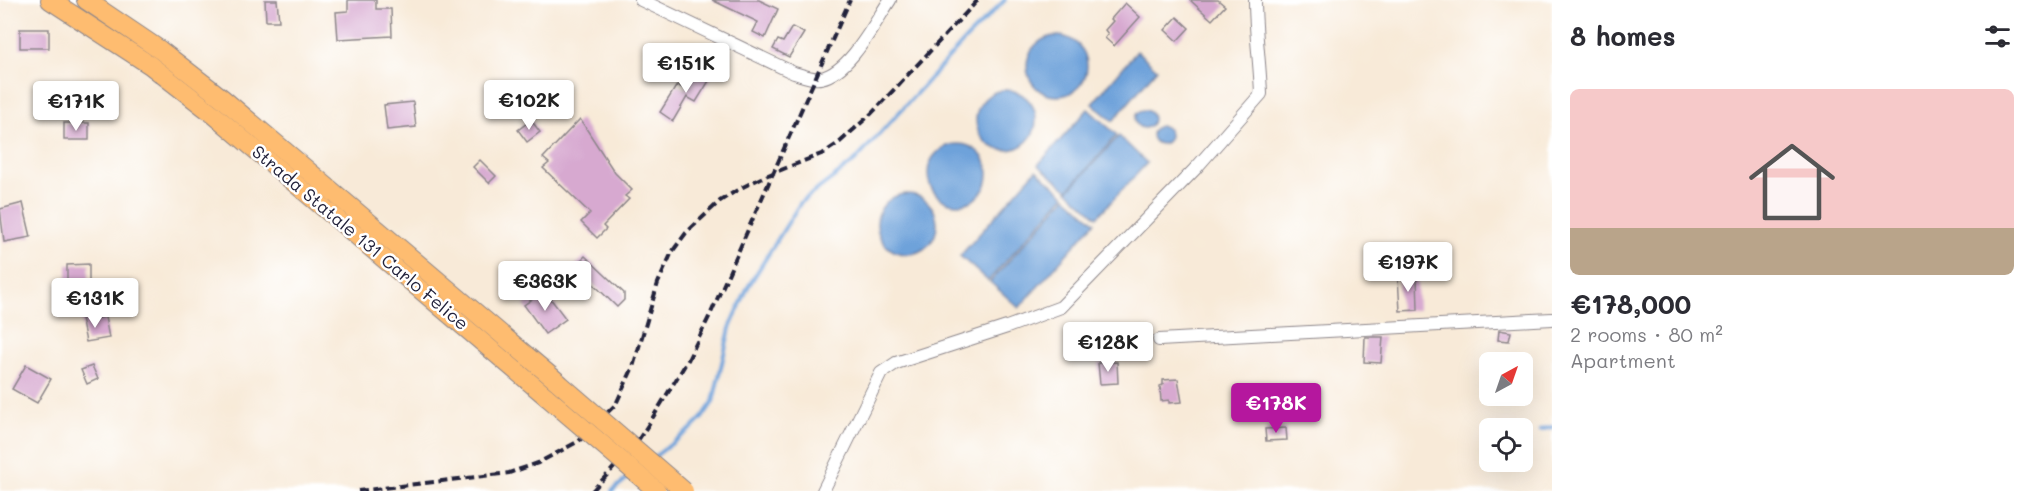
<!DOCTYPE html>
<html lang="en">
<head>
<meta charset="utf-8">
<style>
  :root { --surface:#fff; --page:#f2f2f3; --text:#2b2b33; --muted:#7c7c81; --accent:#b5179e }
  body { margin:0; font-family:Mali,sans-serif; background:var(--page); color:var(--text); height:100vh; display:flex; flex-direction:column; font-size:22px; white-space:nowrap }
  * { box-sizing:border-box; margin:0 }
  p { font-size:20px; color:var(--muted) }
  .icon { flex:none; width:33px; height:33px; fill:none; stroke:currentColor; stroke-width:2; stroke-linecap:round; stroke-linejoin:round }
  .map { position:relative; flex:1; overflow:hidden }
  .drawer { display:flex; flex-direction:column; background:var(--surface); width:480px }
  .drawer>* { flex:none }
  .needle { width:39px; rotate:40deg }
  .tools { position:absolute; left:1479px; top:352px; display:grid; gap:12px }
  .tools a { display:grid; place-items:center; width:54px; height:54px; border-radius:9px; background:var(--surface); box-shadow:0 6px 24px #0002; font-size:30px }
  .price { position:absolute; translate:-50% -51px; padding:0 14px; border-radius:6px; background:#fff; color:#222; font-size:20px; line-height:39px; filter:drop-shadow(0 2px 3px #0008) }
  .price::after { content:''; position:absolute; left:50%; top:36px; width:18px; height:14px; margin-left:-9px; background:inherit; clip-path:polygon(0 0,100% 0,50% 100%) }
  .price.current { background:var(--accent); color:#fff }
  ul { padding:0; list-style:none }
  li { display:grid; align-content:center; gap:12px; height:318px; padding:0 18px }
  li span { display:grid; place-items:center; height:186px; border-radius:9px; color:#555 }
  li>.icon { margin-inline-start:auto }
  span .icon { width:108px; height:108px; fill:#fffc; stroke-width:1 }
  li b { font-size:26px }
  h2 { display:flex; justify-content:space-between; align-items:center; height:72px; padding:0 18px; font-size:26px }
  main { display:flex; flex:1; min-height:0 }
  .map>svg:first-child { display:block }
  .water { fill:#6ea2da; stroke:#48628a; stroke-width:1.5 }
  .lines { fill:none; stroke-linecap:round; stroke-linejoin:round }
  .stream { stroke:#6ea2da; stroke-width:4 }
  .building { fill:#d7a9d0 }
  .minor-casing { stroke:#8d868a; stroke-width:14 }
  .highway-casing { stroke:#8d868a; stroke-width:20 }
  .path { stroke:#8d868a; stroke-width:2; stroke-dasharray:4.5 4.5; stroke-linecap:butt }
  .minor { stroke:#fff; stroke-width:12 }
  .highway { stroke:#febc70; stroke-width:18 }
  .rail { stroke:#22223b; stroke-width:4; stroke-dasharray:9 4.5; stroke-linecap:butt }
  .highway-bridge-casing { stroke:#8d868a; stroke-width:20; stroke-linecap:butt }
  .highway-bridge { stroke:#febc70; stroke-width:18 }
  .labels { text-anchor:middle; stroke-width:5; stroke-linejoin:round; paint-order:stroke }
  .street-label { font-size:18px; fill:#22223b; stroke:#fff }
</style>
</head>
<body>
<main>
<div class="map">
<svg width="1552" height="491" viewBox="0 0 1552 491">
  <rect width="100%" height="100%" fill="#fff"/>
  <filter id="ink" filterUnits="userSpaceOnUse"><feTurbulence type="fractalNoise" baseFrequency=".0167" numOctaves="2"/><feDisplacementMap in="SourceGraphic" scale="12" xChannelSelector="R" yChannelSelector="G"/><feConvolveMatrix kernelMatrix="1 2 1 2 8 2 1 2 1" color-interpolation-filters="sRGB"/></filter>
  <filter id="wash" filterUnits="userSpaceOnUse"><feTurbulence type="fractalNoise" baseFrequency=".008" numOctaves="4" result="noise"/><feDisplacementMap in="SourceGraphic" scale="24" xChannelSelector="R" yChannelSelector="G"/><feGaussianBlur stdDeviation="1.35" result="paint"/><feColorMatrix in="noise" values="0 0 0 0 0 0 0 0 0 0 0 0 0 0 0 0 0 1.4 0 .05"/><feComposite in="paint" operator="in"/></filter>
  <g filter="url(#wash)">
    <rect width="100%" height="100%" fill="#f8ead8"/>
    <g class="water">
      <circle cx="1057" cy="66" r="30"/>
      <polygon points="1137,51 1157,69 1113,121 1092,104"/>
      <circle cx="1006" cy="120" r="30"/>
      <polygon points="1088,109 1117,135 1068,190 1038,165"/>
      <circle cx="1144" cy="119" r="9"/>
      <circle cx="1161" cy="135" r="9"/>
      <polygon points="1119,136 1147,163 1097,217 1068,191"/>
      <circle cx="958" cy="174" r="30"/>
      <polygon points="1036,170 1065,195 988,281 960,256"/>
      <circle cx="907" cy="224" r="30"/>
      <polygon points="1066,197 1095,222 1019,308 990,282"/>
    </g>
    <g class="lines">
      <g class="stream">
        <polyline points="1540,430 1552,427"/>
        <polyline points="654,457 691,429 702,418 713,402 730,328 748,287 801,202 855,161 965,40 1005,0"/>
        <polyline points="612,491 630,476"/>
      </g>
    </g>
    <g id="blocks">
      <g class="building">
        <polygon points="265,0 277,0 279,21 266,21"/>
        <polygon points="348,0 376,0 376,9 391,9 392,36 338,39 336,12 348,11"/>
        <polygon points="712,0 759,0 778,9 765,38 753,32 758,22"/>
        <polygon points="1190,0 1218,0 1225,6 1212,20"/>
        <polygon points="1125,3 1140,17 1114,46 1105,38 1108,34 1105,30 1113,21 1111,19"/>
        <polygon points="1177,17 1189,28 1177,41 1165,30"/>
        <polygon points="792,27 804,33 789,57 773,49 778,40 783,42"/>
        <rect x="20" y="29" width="29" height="19"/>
        <polygon points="698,67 712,76 696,102 687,97 673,121 660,112 677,85 685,89"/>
        <polygon points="413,102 416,127 387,130 384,105"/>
        <polygon points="580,119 615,173 632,190 625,196 629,199 603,226 606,229 597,238 581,222 590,213 543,168 549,163 543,158"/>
        <polygon points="531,120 540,132 527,142 518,130"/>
        <rect x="64" y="123" width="25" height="17"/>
        <polygon points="480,160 496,176 489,183 473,167"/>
        <polygon points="23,203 31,237 4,242 0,209"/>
        <polygon points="585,256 624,293 624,300 617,307 575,266"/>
        <polygon points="89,264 89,291 67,291 67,265"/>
        <polygon points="1417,276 1418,310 1400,311 1398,277"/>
        <polygon points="543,292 546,295 547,294 566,319 545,334 524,305"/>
        <polygon points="90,316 92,319 105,317 109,338 86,342 81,318"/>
        <polygon points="1499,330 1511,332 1509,341 1498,340"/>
        <polygon points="1365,337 1383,337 1381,363 1364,362"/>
        <polygon points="1117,362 1118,383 1100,384 1098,363"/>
        <polygon points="26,365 51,379 37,403 12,389"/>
        <polygon points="92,366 98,379 87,384 81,370"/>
        <polygon points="1178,379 1182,402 1169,403 1169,400 1161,401 1160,386 1163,385 1163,380"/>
        <polygon points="1286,428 1287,440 1266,441 1265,429"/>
      </g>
    </g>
  </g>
  <g filter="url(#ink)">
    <use href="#blocks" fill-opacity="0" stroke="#8d868a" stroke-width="1.5"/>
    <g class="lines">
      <defs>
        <g id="minor">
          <path d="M641,0l153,73c8,2 18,7 27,5 29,-6 53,-54 69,-78"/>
          <polyline points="1159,340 1552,319"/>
          <path d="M823,491l58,-118 15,-10 111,-36 54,-20 135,-139 65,-74c-1,-31 -6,-62 -6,-94"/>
        </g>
        <g id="highway">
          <polyline points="50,0 150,65 212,113 547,397"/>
          <polyline points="86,0 160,50 222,98 559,383"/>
        </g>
      </defs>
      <use href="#minor" class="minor-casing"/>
      <use href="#highway" class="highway-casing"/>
      <polyline class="path" points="706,68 716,49"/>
      <use href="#minor" class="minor"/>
      <use href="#highway" class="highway"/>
      <g class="rail">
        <polyline points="358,491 509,473 538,463 579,441 616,404 633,367 658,283 672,252 686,233 720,201 739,189 763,177 824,153 840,142 872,113 978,0"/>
        <polyline points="592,491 635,445 650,422 688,360 711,313 850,0"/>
      </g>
      <defs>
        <g id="highway-bridge">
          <polyline points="559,383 684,491"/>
          <polyline points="547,397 657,491"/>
        </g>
      </defs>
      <use href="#highway-bridge" class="highway-bridge-casing"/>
      <use href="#highway-bridge" class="highway-bridge"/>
    </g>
  </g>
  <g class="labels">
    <g class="street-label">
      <text transform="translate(360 238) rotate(40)" y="6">Strada Statale 131 Carlo Felice</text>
    </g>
  </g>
</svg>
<div class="tools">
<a><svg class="needle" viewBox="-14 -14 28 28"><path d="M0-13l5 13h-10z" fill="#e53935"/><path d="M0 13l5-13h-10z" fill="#7c7c81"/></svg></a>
<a><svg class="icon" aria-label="locate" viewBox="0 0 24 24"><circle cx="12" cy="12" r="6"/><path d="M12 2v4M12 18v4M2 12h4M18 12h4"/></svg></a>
</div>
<b class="price" style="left:686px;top:94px">€151K</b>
<b class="price" style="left:529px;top:131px">€102K</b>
<b class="price" style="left:76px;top:132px">€171K</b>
<b class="price" style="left:1408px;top:293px">€197K</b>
<b class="price" style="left:545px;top:312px">€363K</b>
<b class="price" style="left:95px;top:329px">€131K</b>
<b class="price" style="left:1108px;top:373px">€128K</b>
<b class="price current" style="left:1276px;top:434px">€178K</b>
</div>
<section class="drawer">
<h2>8 homes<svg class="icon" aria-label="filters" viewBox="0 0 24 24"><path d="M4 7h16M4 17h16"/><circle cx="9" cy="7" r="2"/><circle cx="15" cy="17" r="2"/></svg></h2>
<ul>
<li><span style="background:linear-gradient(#f6c9c9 75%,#b9a48a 0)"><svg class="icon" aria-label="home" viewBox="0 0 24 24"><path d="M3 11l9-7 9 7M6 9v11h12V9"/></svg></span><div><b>€178,000</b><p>2 rooms · 80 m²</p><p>Apartment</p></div></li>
</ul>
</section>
</main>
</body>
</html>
